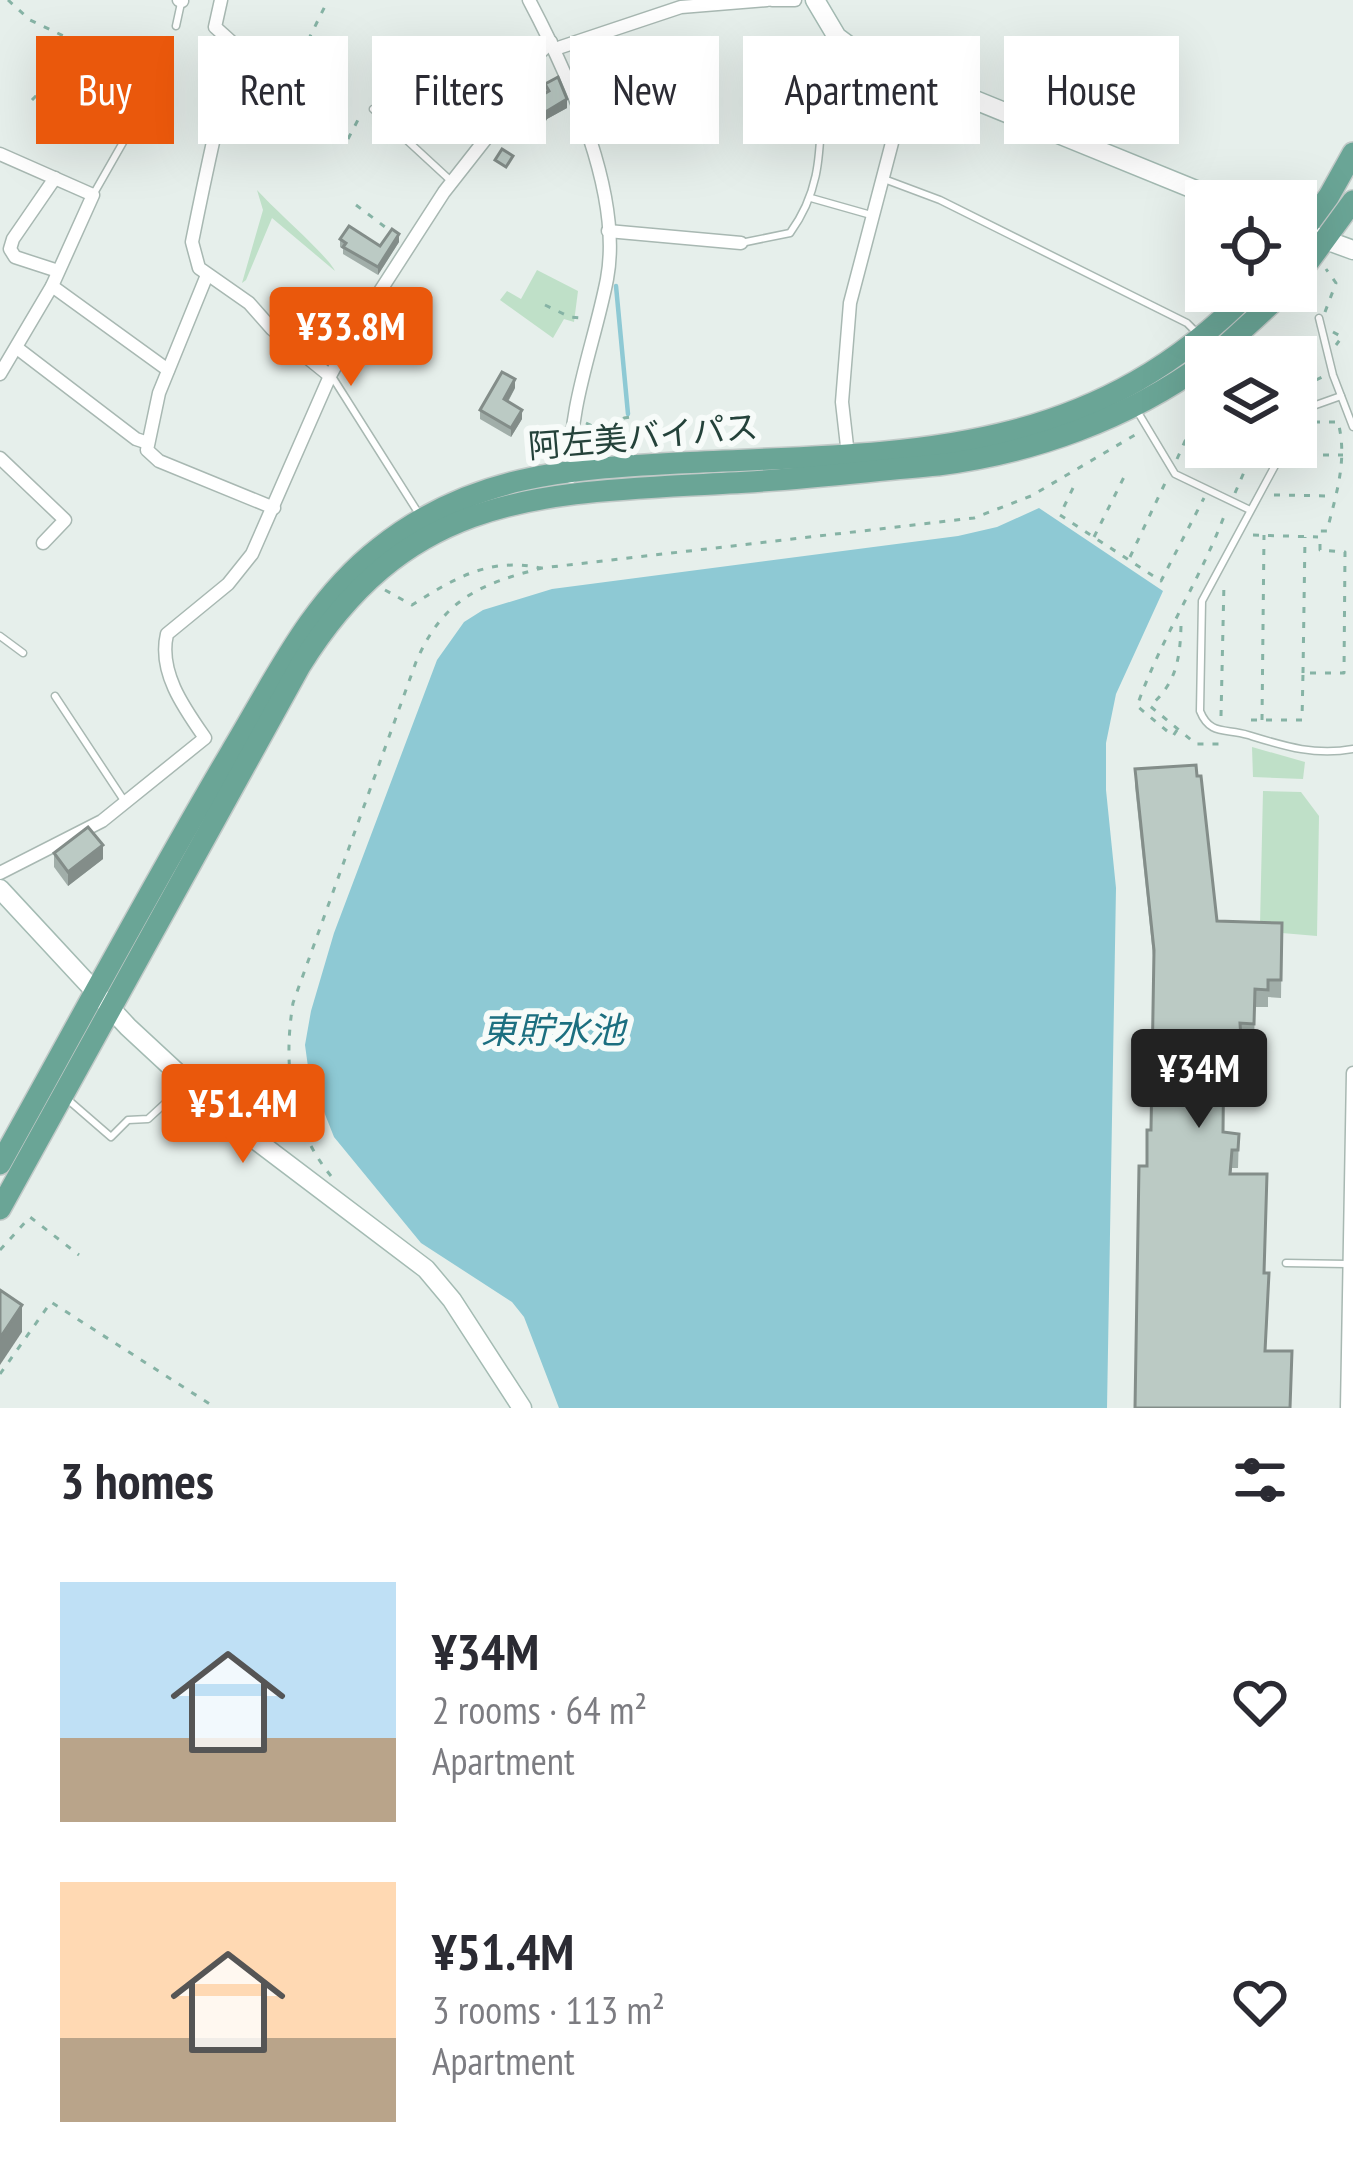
<!DOCTYPE html>
<html lang="en">
<head>
<meta charset="utf-8">
<style>
  :root { --surface:#fff; --page:#f2f2f3; --text:#2b2b33; --muted:#7c7c81; --accent:#ea580c }
  body { margin:0; font-family:"PT Sans Narrow","Noto Sans JP",sans-serif; background:var(--page); color:var(--text); height:100vh; display:flex; flex-direction:column; font-size:45px; white-space:nowrap }
  * { box-sizing:border-box; margin:0 }
  p { font-size:39px; color:var(--muted) }
  .icon { flex:none; width:66px; height:66px; fill:none; stroke:currentColor; stroke-width:2; stroke-linecap:round; stroke-linejoin:round }
  .map { position:relative; height:1408px; overflow:hidden }
  .drawer { display:flex; flex-direction:column; background:var(--surface); flex:1 }
  .drawer>* { flex:none }
  .top-card { position:absolute; left:36px; top:36px; width:1281px; height:108px; display:flex; gap:24px }
  .tools { position:absolute; left:1185px; top:180px; display:grid; gap:24px }
  .tools a { display:grid; place-items:center; width:132px; height:132px; border-radius:0px; background:var(--surface); box-shadow:0 12px 48px #0002; font-size:60px }
  .price { position:absolute; translate:-50% -102px; padding:0 27px; border-radius:12px; background:var(--accent); color:#fff; font-size:39px; line-height:78px; filter:drop-shadow(0 3px 6px #0008) }
  .price::after { content:''; position:absolute; left:50%; top:72px; width:36px; height:27px; margin-left:-18px; background:inherit; clip-path:polygon(0 0,100% 0,50% 100%) }
  .price.active { background:#222; color:#fff }
  ul { padding:0; list-style:none }
  li { display:flex; align-items:center; gap:36px; height:300px; padding:0 60px }
  li span { display:grid; place-items:center; flex:none; width:336px; height:240px; border-radius:0px; color:#555 }
  li>.icon { margin-inline-start:auto }
  span .icon { width:144px; height:144px; fill:#fffc; stroke-width:1 }
  li b { font-size:51px }
  h2 { display:flex; justify-content:space-between; align-items:center; height:144px; padding:0 60px; font-size:51px }
  .chip { padding:0 42px; border-radius:0px; background:var(--surface); box-shadow:0 12px 48px #0002; font-size:42px; line-height:108px }
  .chip.active { background:var(--accent); color:#fff }
  .map>svg:first-child { display:block }
  .green { fill:#bfe0c8 }
  .water { fill:#8ec9d4 }
  .lines { fill:none; stroke-linecap:round; stroke-linejoin:round }
  .stream { stroke:#8ec9d4; stroke-width:4.5 }
  .lane-casing { stroke:#a8b8b2; stroke-width:9 }
  .street-casing { stroke:#a8b8b2; stroke-width:15 }
  .secondary-casing { stroke:#a4bbb3; stroke-width:21 }
  .primary-casing { stroke:#c2cac8; stroke-width:24 }
  .path { stroke:#86b3a5; stroke-width:3; stroke-dasharray:6 9; stroke-linecap:butt }
  .lane { stroke:#fff; stroke-width:6 }
  .street { stroke:#fff; stroke-width:12 }
  .secondary { stroke:#fff; stroke-width:18 }
  .primary { stroke:#6aa596; stroke-width:21 }
  .wall { fill:#a1aea9 }
  .shaded-wall { fill:#838d89 }
  .building { fill:#bbcac4; stroke:#838d89; stroke-width:3 }
  .labels { text-anchor:middle; stroke-width:12; stroke-linejoin:round; paint-order:stroke }
  .street-label { font-size:33px; fill:#24423a; stroke:#f7fbf9 }
  .water-label { font-size:36px; font-style:italic; fill:#1c6f80; stroke:#f7fbf9 }
</style>
</head>
<body>
<div class="map">
<svg width="1353" height="1408" viewBox="0 0 1353 1408">
  <rect width="100%" height="100%" fill="#e6efeb"/>
  <g class="green">
    <path d="M257,190c18,20 72,67 78,81l-63,-53 -26,62 -4,3 21,-73z"/>
    <polygon points="537,270 578,291 574,322 564,319 553,338 500,300 507,291 521,299"/>
    <polygon points="1252,747 1305,762 1303,779 1253,777"/>
    <polygon points="1263,791 1301,792 1319,816 1317,936 1248,930 1260,925"/>
  </g>
  <polygon class="water" points="1039,508 1163,591 1116,694 1106,743 1106,790 1116,888 1107,1408 559,1408 524,1317 512,1302 421,1243 334,1137 309,1074 305,1045 311,1011 334,933 437,660 464,622 483,610 552,589 958,536 997,527"/>
  <g class="lines">
    <polyline class="stream" points="616,286 628,414"/>
    <defs>
      <g id="lane">
        <polyline points="176,26 181,3"/>
        <polyline points="373,109 450,180"/>
        <polyline points="884,179 940,200 1187,323 1197,333"/>
        <polyline points="93,195 150,95"/>
        <polyline points="811,198 871,215"/>
        <path d="M741,243l49,-10c50,-69 16,-131 46,-195"/>
        <polyline points="1319,318 1333,375 1353,427"/>
        <polyline points="333,378 419,514"/>
        <polyline points="1136,409 1175,474 1250,510"/>
        <polyline points="1296,424 1313,406 1341,396"/>
        <path d="M1285,447l-83,154 -2,110c10,25 26,17 48,24 36,11 66,21 105,14"/>
        <polyline points="0,636 23,653"/>
        <polyline points="55,696 125,802"/>
        <polyline points="66,1098 111,1137 128,1120 148,1119 185,1085"/>
        <polyline points="1286,1263 1347,1264"/>
      </g>
      <g id="street">
        <polyline points="179,0 182,1"/>
        <path d="M221,0l-6,27 21,19c-17,65 -31,131 -44,196l7,26 50,35 23,26 58,47"/>
        <path d="M529,0c39,74 94,194 78,279 -13,67 -40,129 -36,198"/>
        <polyline points="772,0 795,0"/>
        <polyline points="555,49 681,7 767,0"/>
        <polyline points="0,154 93,195 52,286 0,374"/>
        <polyline points="55,178 13,239 10,249 15,257 58,271"/>
        <polyline points="608,231 741,243"/>
        <polyline points="207,275 159,393 147,450 159,461 274,508"/>
        <polyline points="52,286 168,370"/>
        <polyline points="17,348 136,439 148,443"/>
        <polyline points="848,455 842,402 850,303 910,74"/>
        <polyline points="0,458 65,520 43,543"/>
        <path d="M0,873l102,-52 103,-83c-21,-30 -47,-66 -38,-104l61,-50 24,-30 78,-178 25,-46 89,-138 51,-65 16,-46 40,-39"/>
        <polyline points="1347,1408 1353,1073"/>
      </g>
      <g id="secondary">
        <polyline points="815,0 837,37 857,52 1223,201"/>
        <polyline points="1312,235 1353,250"/>
        <polyline points="0,889 128,1027 224,1116 426,1269 452,1300 522,1408"/>
      </g>
      <g id="primary">
        <polyline points="1296,241 1329,196 1353,153"/>
        <polyline points="1296,279 1353,201"/>
        <polyline points="1213,357 1285,291"/>
        <path d="M0,1164c77,-138 151,-277 231,-412 44,-73 80,-151 148,-204 92,-73 187,-79 299,-85 221,-11 406,0 573,-172"/>
        <path d="M0,1209l300,-543c110,-177 242,-172 429,-183 69,-3 139,-12 209,-18 95,-12 190,-46 268,-103"/>
      </g>
    </defs>
    <use href="#lane" class="lane-casing"/>
    <use href="#street" class="street-casing"/>
    <use href="#secondary" class="secondary-casing"/>
    <use href="#primary" class="primary-casing"/>
    <g class="path">
      <polyline points="8,0 30,20 154,79"/>
      <polyline points="295,67 328,0"/>
      <polyline points="152,85 174,33"/>
      <polyline points="32,100 80,50"/>
      <polyline points="348,139 361,114"/>
      <polyline points="356,205 393,233"/>
      <polyline points="545,305 570,317 583,318"/>
      <polyline points="1325,312 1336,283 1326,269"/>
      <polyline points="1333,332 1342,337 1336,345"/>
      <polyline points="1296,400 1302,387 1322,377"/>
      <path d="M1314,422h24c10,38 -2,72 -11,109h-7v4"/>
      <polyline points="586,423 607,433 624,418 631,417"/>
      <polyline points="1293,455 1343,455"/>
      <polyline points="1177,459 1198,412"/>
      <polyline points="1073,488 1060,515 1161,581 1204,498"/>
      <polyline points="1235,493 1251,456 1266,463"/>
      <polyline points="1274,495 1332,496"/>
      <polyline points="1253,535 1318,537"/>
      <polyline points="1094,537 1125,475"/>
      <polyline points="1130,557 1167,479"/>
      <path d="M385,590l27,15c43,-27 77,-48 129,-37"/>
      <path d="M1181,626c-1,36 -6,58 -31,80l46,38h24"/>
      <polyline points="1303,673 1305,537"/>
      <polyline points="1221,716 1224,582"/>
      <polyline points="1251,720 1302,720 1303,673 1344,673 1345,552 1320,550 1320,537"/>
      <polyline points="1262,720 1264,535"/>
      <path d="M1177,730l-4,6 -36,-30c24,-68 64,-127 89,-195"/>
      <path d="M331,1176c-41,-50 -48,-111 -38,-173l123,-341c27,-63 64,-78 126,-94l432,-50 57,-22 109,-64"/>
      <polyline points="0,1250 30,1217 79,1255"/>
      <polyline points="0,1374 51,1302 216,1408"/>
    </g>
    <use href="#lane" class="lane"/>
    <use href="#street" class="street"/>
    <use href="#secondary" class="secondary"/>
    <use href="#primary" class="primary"/>
  </g>
  <g class="wall">
    <polygon points="545,84 567,108 547,119 537,137 513,122 513,113 545,93"/>
    <polygon points="340,239 380,246 399,242 378,275 343,254 343,249 340,247"/>
    <polygon points="515,388 508,402 522,419 511,437 480,419 480,410"/>
    <polygon points="1135,769 1217,921 1282,923 1281,998 1268,997 1268,1007 1255,1007 1254,1041 1241,1041 1241,1057 1224,1058 1224,1132 1239,1134 1238,1168 1232,1168 1231,1174 1269,1290 1266,1351 1291,1408 1147,1166 1151,1130 1154,965 1135,786"/>
    <polygon points="54,853 103,859 68,886 54,867"/>
  </g>
  <g class="shaded-wall">
    <polygon points="567,99 567,108 547,119 537,137 537,128 547,111"/>
    <polygon points="399,234 399,242 378,275 378,267"/>
    <polygon points="515,379 515,388 504,408 504,399"/>
    <polygon points="522,410 522,419 511,437 511,428"/>
    <polygon points="103,845 103,859 68,886 68,872"/>
    <polygon points="22,1305 22,1332 0,1365 0,1338"/>
  </g>
  <g class="building">
    <polygon points="558,77 567,99 547,111 537,128 513,113 523,97 534,100 549,91 545,84"/>
    <polygon points="502,149 513,156 506,167 495,160"/>
    <polygon points="349,226 380,246 392,229 399,234 378,267 343,247 346,243 340,239"/>
    <polygon points="502,372 515,379 504,399 522,410 511,428 480,410"/>
    <polygon points="1196,765 1197,776 1201,776 1217,921 1282,923 1281,980 1268,980 1268,990 1255,989 1254,1024 1240,1023 1241,1039 1224,1040 1223,1132 1239,1134 1238,1150 1232,1150 1230,1174 1267,1174 1264,1273 1269,1273 1265,1351 1292,1351 1290,1408 1135,1408 1139,1166 1147,1166 1147,1130 1151,1130 1154,950 1135,769"/>
    <polygon points="88,827 103,845 68,872 54,853"/>
    <polygon points="0,1290 22,1305 0,1338"/>
  </g>
  <g class="labels">
    <g class="street-label">
      <text transform="translate(643 436) rotate(-5)" y="12">阿左美バイパス</text>
    </g>
    <g class="water-label">
      <text x="553" y="1043">東貯水池</text>
    </g>
  </g>
</svg>
<div class="tools">
<a><svg class="icon" aria-label="locate" viewBox="0 0 24 24"><circle cx="12" cy="12" r="6"/><path d="M12 2v4M12 18v4M2 12h4M18 12h4"/></svg></a>
<a><svg class="icon" aria-label="layers" viewBox="0 0 24 24"><path d="M12 4l9 5-9 5-9-5zM3 14l9 5 9-5"/></svg></a>
</div>
<b class="price" style="left:351px;top:389px">¥33.8M</b>
<b class="price active" style="left:1199px;top:1131px">¥34M</b>
<b class="price" style="left:243px;top:1166px">¥51.4M</b>
<div class="top-card">
<a class="chip active">Buy</a>
<a class="chip">Rent</a>
<a class="chip">Filters</a>
<a class="chip">New</a>
<a class="chip">Apartment</a>
<a class="chip">House</a>
</div>
</div>
<section class="drawer">
<h2>3 homes<svg class="icon" aria-label="filters" viewBox="0 0 24 24"><path d="M4 7h16M4 17h16"/><circle cx="9" cy="7" r="2"/><circle cx="15" cy="17" r="2"/></svg></h2>
<ul>
<li><span style="background:linear-gradient(#bfe0f5 65%,#b9a48a 0)"><svg class="icon" aria-label="home" viewBox="0 0 24 24"><path d="M3 11l9-7 9 7M6 9v11h12V9"/></svg></span><div><b>¥34M</b><p>2 rooms · 64 m²</p><p>Apartment</p></div><svg class="icon" aria-label="heart" viewBox="0 0 24 24"><path d="M12 20l-8-8c-3-5 5-10 8-4 3-6 11-1 8 4z"/></svg></li>
<li><span style="background:linear-gradient(#ffd9b3 65%,#b9a48a 0)"><svg class="icon" aria-label="home" viewBox="0 0 24 24"><path d="M3 11l9-7 9 7M6 9v11h12V9"/></svg></span><div><b>¥51.4M</b><p>3 rooms · 113 m²</p><p>Apartment</p></div><svg class="icon" aria-label="heart" viewBox="0 0 24 24"><path d="M12 20l-8-8c-3-5 5-10 8-4 3-6 11-1 8 4z"/></svg></li>
</ul>
</section>
</body>
</html>
